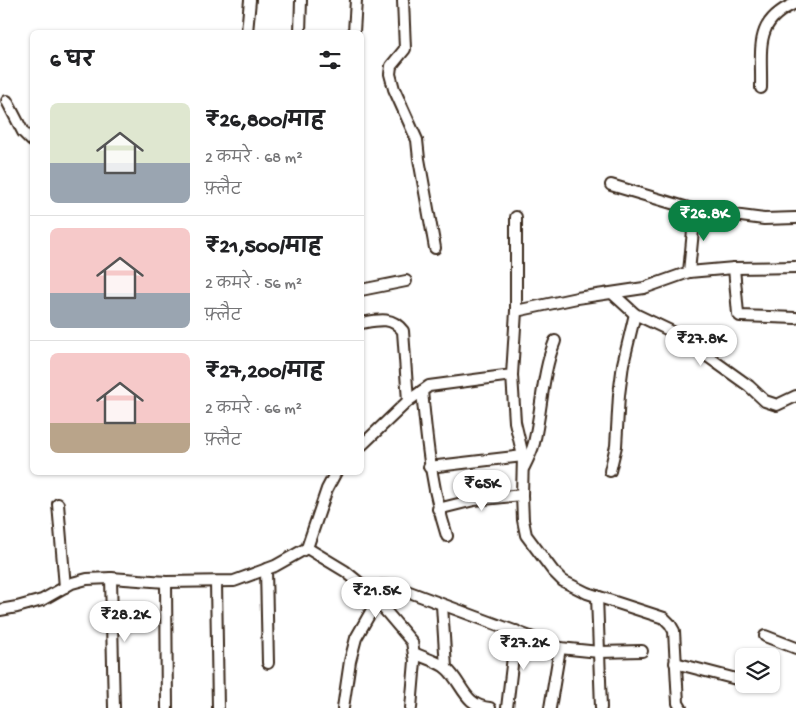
<!DOCTYPE html>
<html lang="hi">
<head>
<meta charset="utf-8">
<style>
  :root { --surface:#fff; --page:#f2f2f2; --text:#202124; --muted:#757577; --line:#e0e0e0; --accent:#0b8043 }
  body { margin:0; font-family:"Gochi Hand","Playpen Sans Deva",sans-serif; background:var(--page); color:var(--text); height:100vh; display:flex; flex-direction:column; font-size:19px; white-space:nowrap }
  * { box-sizing:border-box; margin:0 }
  p { font-size:16px; color:var(--muted) }
  .icon { flex:none; width:28px; height:28px; fill:none; stroke:currentColor; stroke-width:2; stroke-linecap:round; stroke-linejoin:round }
  .map { position:relative; flex:1; overflow:hidden }
  .details { position:absolute; left:30px; top:30px; width:334px; height:445px; display:flex; flex-direction:column; background:var(--surface); border-radius:8px; box-shadow:0 1px 4px #0004 }
  .details>* { flex:none }
  .fabs { position:absolute; left:735px; top:648px; display:grid; gap:10px }
  .fabs a { display:grid; place-items:center; width:45px; height:45px; border-radius:8px; background:var(--surface); box-shadow:0 1px 4px #0004; font-size:25px }
  .price { position:absolute; translate:-50% -42px; padding:0 11px; border-radius:18px; background:#fff; color:#222; font-size:16px; line-height:32px; filter:drop-shadow(0 1px 2px #0008) }
  .price::after { content:''; position:absolute; left:50%; top:30px; width:15px; height:11px; margin-left:-8px; background:inherit; clip-path:polygon(0 0,100% 0,50% 100%) }
  .price.active { background:var(--accent); color:#fff }
  ul { padding:0; list-style:none }
  li { display:flex; align-items:center; gap:15px; height:125px; padding:0 20px }
  li+li { border-top:1px solid var(--line) }
  li span { display:grid; place-items:center; flex:none; width:140px; height:100px; border-radius:8px; color:#555 }
  li>.icon { margin-inline-start:auto }
  span .icon { width:60px; height:60px; fill:#fffc; stroke-width:1 }
  li b { font-size:21px }
  h2 { display:flex; justify-content:space-between; align-items:center; height:60px; padding:0 20px; font-size:21px }
  .map>svg:first-child { display:block }
  .lines { fill:none; stroke-linecap:round; stroke-linejoin:round }
  .minor-casing { stroke:#3b2a1e; stroke-width:14 }
  .minor { stroke:#fff; stroke-width:10 }
</style>
</head>
<body>
<div class="map">
<svg width="796" height="708" viewBox="0 0 796 708">
  <rect width="100%" height="100%" fill="#fff"/>
  <filter id="ink" filterUnits="userSpaceOnUse"><feTurbulence type="fractalNoise" baseFrequency=".02" numOctaves="2"/><feDisplacementMap in="SourceGraphic" scale="10" xChannelSelector="R" yChannelSelector="G"/><feConvolveMatrix kernelMatrix="1 2 1 2 8 2 1 2 1" color-interpolation-filters="sRGB"/></filter>
  <g filter="url(#ink)">
    <g class="lines">
      <defs>
        <g id="minor">
          <polyline points="403,0 405,49 391,66 390,74 394,89 417,140 419,159 435,248"/>
          <polyline points="247,32 250,0"/>
          <polyline points="300,32 301,0"/>
          <polyline points="354,32 356,0"/>
          <path d="M761,88c1,-40 -8,-67 35,-85"/>
          <polyline points="7,101 23,132 32,141"/>
          <polyline points="611,185 695,210 764,219 796,218"/>
          <polyline points="734,268 738,314 740,316 796,318"/>
          <polyline points="689,272 695,210"/>
          <polyline points="361,290 406,281"/>
          <polyline points="612,293 635,314 675,333 749,386 765,401 777,405 796,396"/>
          <polyline points="516,311 516,217"/>
          <path d="M361,323c17,-3 31,-7 42,8l5,70"/>
          <polyline points="512,375 515,422 523,456 522,495 523,520 526,535 553,571 563,581 587,593 664,618 670,624 674,631 678,703 681,708"/>
          <path d="M422,391c5,52 9,95 25,145"/>
          <polyline points="361,446 408,401 429,386 512,375 516,311 577,298 644,288 689,272 734,268 796,267"/>
          <polyline points="429,467 523,456"/>
          <path d="M524,467c4,-8 8,-16 10,-24 8,-34 8,-70 21,-102"/>
          <polyline points="610,471 616,446 619,395 623,364 635,314"/>
          <polyline points="58,504 65,587"/>
          <polyline points="438,509 474,500 522,495"/>
          <polyline points="307,548 345,571 367,589 412,642 415,661 411,708"/>
          <polyline points="266,569 268,663"/>
          <polyline points="111,578 114,708"/>
          <polyline points="166,582 167,708"/>
          <polyline points="216,582 218,708"/>
          <path d="M367,589c10,-4 17,-4 29,-2l164,61 -10,60"/>
          <polyline points="597,596 601,708"/>
          <polyline points="442,605 446,668"/>
          <polyline points="0,610 17,607 42,600 72,583 87,579 111,578 166,582 234,581 275,566 307,548 327,489 336,472"/>
          <polyline points="765,636 796,648"/>
          <polyline points="560,648 599,652 642,651"/>
          <path d="M414,653c10,5 23,8 32,15 17,15 18,38 44,40"/>
          <polyline points="675,663 744,681"/>
          <polyline points="343,708 350,661 356,638 377,601"/>
          <polyline points="507,708 516,631"/>
        </g>
      </defs>
      <use href="#minor" class="minor-casing"/>
      <use href="#minor" class="minor"/>
    </g>
  </g>
</svg>
<div class="fabs">
<a><svg class="icon" aria-label="layers" viewBox="0 0 24 24"><path d="M12 4l9 5-9 5-9-5zM3 14l9 5 9-5"/></svg></a>
</div>
<b class="price active" style="left:704px;top:242px">₹26.8K</b>
<b class="price" style="left:701px;top:367px">₹27.8K</b>
<b class="price" style="left:482px;top:512px">₹65K</b>
<b class="price" style="left:376px;top:619px">₹21.5K</b>
<b class="price" style="left:125px;top:643px">₹28.2K</b>
<b class="price" style="left:524px;top:671px">₹27.2K</b>
<section class="details">
<h2>6 घर<svg class="icon" aria-label="filters" viewBox="0 0 24 24"><path d="M4 7h16M4 17h16"/><circle cx="9" cy="7" r="2"/><circle cx="15" cy="17" r="2"/></svg></h2>
<ul>
<li><span style="background:linear-gradient(#dfe7d0 60%,#9aa5b1 0)"><svg class="icon" aria-label="home" viewBox="0 0 24 24"><path d="M3 11l9-7 9 7M6 9v11h12V9"/></svg></span><div><b>₹26,800/माह</b><p>2 कमरे · 68 m²</p><p>फ़्लैट</p></div></li>
<li><span style="background:linear-gradient(#f6c9c9 65%,#9aa5b1 0)"><svg class="icon" aria-label="home" viewBox="0 0 24 24"><path d="M3 11l9-7 9 7M6 9v11h12V9"/></svg></span><div><b>₹21,500/माह</b><p>2 कमरे · 56 m²</p><p>फ़्लैट</p></div></li>
<li><span style="background:linear-gradient(#f6c9c9 70%,#b9a48a 0)"><svg class="icon" aria-label="home" viewBox="0 0 24 24"><path d="M3 11l9-7 9 7M6 9v11h12V9"/></svg></span><div><b>₹27,200/माह</b><p>2 कमरे · 66 m²</p><p>फ़्लैट</p></div></li>
</ul>
</section>
</div>
</body>
</html>
